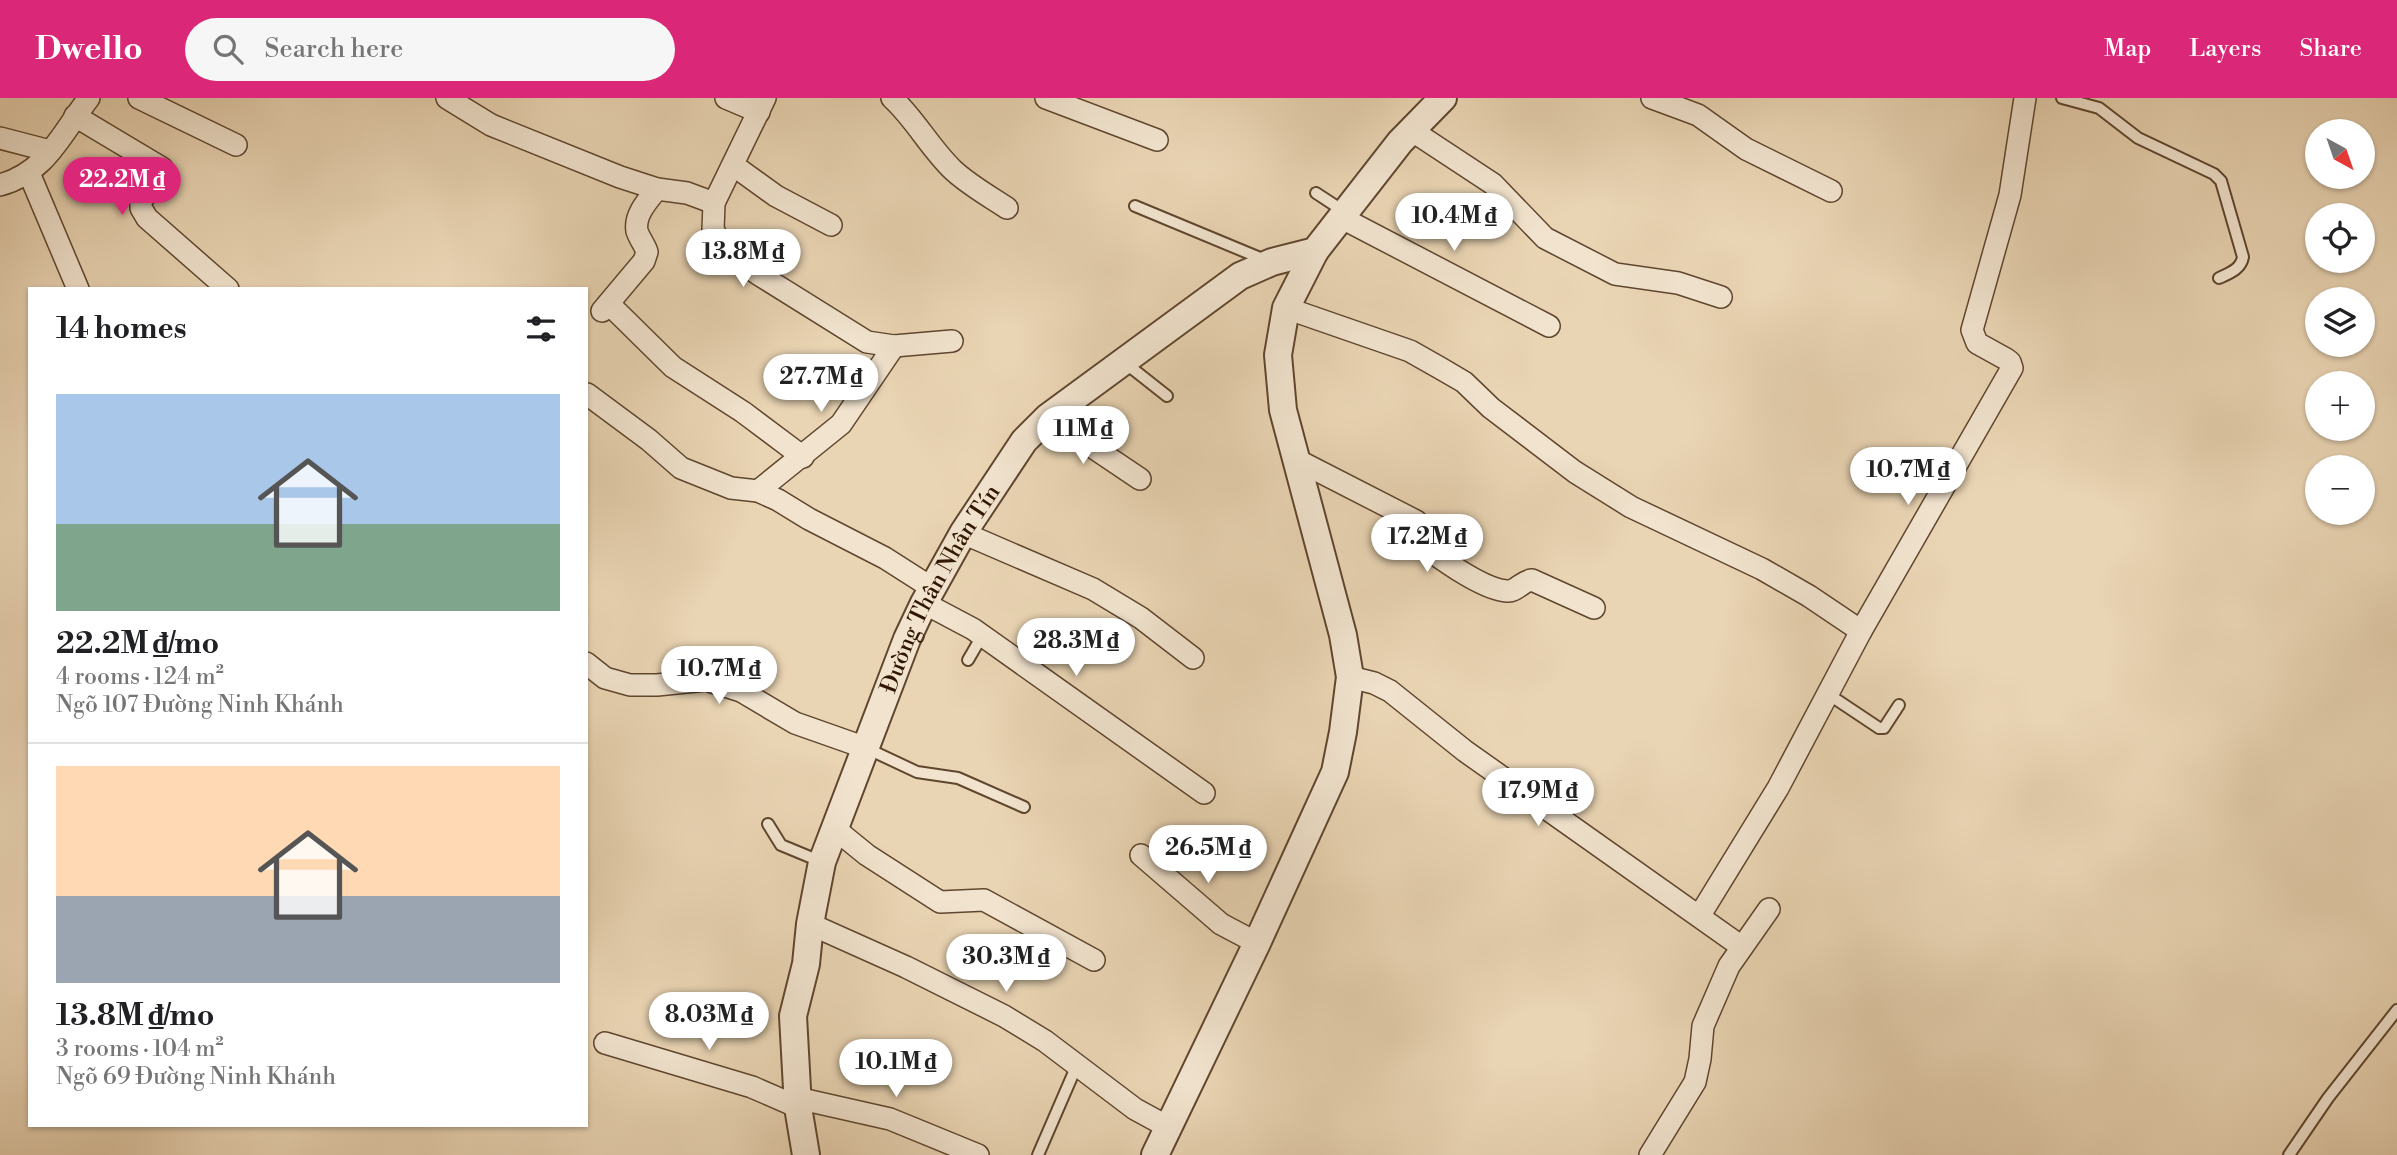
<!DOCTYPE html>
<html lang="en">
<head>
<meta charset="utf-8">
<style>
  :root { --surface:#fff; --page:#f6f6f6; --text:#202124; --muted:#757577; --line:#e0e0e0; --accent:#db2777 }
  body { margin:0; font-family:"Libre Bodoni",serif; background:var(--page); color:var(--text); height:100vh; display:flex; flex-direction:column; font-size:26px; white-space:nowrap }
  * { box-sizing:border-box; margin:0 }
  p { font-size:23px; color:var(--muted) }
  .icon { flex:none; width:38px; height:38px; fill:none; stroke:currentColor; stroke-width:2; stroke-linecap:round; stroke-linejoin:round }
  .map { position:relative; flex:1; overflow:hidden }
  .drawer { position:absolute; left:28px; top:189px; width:560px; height:840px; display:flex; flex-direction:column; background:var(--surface); border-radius:0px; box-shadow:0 2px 5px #0004 }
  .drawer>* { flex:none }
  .needle { width:46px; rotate:140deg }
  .buttons { position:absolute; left:2305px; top:21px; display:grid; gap:14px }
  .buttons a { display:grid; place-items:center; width:70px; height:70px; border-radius:50%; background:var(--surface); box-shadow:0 2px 5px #0004; font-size:35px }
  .price { position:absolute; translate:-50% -60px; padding:0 16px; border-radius:24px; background:#fff; color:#222; font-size:23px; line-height:46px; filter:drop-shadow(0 2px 4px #0008) }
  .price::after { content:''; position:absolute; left:50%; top:42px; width:21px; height:16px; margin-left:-10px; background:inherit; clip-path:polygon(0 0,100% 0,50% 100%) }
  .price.active { background:var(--accent); color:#fff }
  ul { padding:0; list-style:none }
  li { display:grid; align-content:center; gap:14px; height:371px; padding:0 28px }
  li+li { border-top:2px solid var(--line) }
  li span { display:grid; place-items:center; height:217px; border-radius:0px; color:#555 }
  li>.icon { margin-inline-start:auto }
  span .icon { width:126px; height:126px; fill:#fffc; stroke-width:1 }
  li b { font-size:30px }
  h2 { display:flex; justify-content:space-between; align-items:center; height:84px; padding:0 28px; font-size:30px }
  header { display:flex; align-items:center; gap:42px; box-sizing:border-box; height:98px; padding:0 35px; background:var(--accent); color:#fff }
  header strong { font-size:33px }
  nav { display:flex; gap:38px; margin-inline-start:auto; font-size:24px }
  .search { width:490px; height:63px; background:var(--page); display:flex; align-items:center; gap:18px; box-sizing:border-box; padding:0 24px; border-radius:38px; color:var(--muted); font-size:26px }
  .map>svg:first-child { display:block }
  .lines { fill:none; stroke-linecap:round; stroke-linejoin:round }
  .service-casing { stroke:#5f462e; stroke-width:14 }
  .minor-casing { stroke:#5f462e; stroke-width:24 }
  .tertiary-casing { stroke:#5f462e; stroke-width:30 }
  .service { stroke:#f1e3ce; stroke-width:10 }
  .minor { stroke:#f1e3ce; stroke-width:21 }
  .tertiary { stroke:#f1e3ce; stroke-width:26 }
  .labels { text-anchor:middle; stroke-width:7; stroke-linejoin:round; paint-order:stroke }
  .street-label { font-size:23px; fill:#311701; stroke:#f1e3ce }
</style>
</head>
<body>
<header>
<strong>Dwello</strong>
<div class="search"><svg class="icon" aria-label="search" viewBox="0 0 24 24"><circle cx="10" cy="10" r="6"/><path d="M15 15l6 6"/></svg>Search here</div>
<nav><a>Map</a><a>Layers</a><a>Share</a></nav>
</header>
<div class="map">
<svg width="2397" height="1057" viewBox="0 0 2397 1057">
  <rect width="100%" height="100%" fill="#e9d4b3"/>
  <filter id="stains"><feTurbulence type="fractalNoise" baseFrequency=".00286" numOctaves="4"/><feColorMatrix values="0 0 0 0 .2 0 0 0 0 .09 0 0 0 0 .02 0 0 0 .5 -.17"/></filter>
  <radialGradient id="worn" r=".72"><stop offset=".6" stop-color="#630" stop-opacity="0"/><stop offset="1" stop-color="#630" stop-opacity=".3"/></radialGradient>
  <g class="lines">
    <defs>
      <g id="service">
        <path d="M2062,0l37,10 39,30 76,36 7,7 22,76c-2,12 -13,16 -24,21"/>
        <polyline points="1316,95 1345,114"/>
        <polyline points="1135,108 1265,162"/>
        <polyline points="1124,264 1167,298"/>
        <polyline points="968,562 982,538"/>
        <polyline points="1828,596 1879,630 1884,630 1899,607"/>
        <polyline points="866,650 917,674 958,680 1024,709"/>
        <polyline points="768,726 781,747 822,764"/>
        <polyline points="1038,1057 1077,967"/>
        <polyline points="2289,1057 2328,1000 2397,912"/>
      </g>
      <g id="minor">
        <polyline points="139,0 236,47"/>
        <polyline points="447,0 491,27 620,79 657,91 687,95 714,105"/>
        <polyline points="726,0 759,14"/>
        <polyline points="765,0 714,105 713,132 727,154 758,176 867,244 894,248 952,243"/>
        <path d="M892,0c23,21 38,50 61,72 16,15 36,26 54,38"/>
        <polyline points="1046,0 1157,42"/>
        <polyline points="1652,0 1698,17 1746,51 1831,93"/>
        <polyline points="75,18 162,70 162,75 141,103 141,110 147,120 228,191"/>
        <polyline points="1411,32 1493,86 1545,140 1615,176 1678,185 1721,199"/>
        <polyline points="0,40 50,53"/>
        <polyline points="733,67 776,98 831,127"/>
        <polyline points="29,75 78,191"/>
        <path d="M0,87c47,-13 61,-51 89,-87"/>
        <polyline points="1340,119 1549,228"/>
        <polyline points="609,206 673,269 743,314 803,359"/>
        <polyline points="1286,210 1410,253 1440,270 1464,284 1491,310 1575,374 1631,409 1762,471 1809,498 1861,533"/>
        <path d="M602,213l42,-50 3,-9c-2,-7 -8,-14 -10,-21 -3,-16 11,-31 20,-42"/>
        <polyline points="587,296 649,342 681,370 731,390 758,393 778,402 809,421 885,460 932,490"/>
        <polyline points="1048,319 1140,381"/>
        <path d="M1297,362l119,61 7,8 6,21c18,13 56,40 78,41 9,1 15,-10 25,-11l62,28"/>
        <polyline points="758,393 841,326 894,248"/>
        <polyline points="963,435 1093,491 1141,520 1193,560"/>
        <polyline points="924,505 973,531 1204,695"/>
        <polyline points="586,565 605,580 630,587 657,587 706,582 741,593 795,625 866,650"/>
        <polyline points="1350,579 1374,585 1390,593 1465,653 1742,849"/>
        <polyline points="835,731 867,757 940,804 984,802 1094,862"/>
        <polyline points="1141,757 1221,826 1257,845"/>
        <polyline points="1700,817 1778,690 1861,533 2012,270 2010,264 2006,261 1977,245 1972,232 2010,97 2025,0"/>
        <polyline points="810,826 906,869 1004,918 1045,943 1135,1011 1168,1029"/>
        <polyline points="605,945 752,989 798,1009"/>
        <polyline points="797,1000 890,1021 978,1057"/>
        <polyline points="1650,1057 1695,984 1700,961 1703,928 1729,868 1769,811"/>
      </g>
      <g id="tertiary">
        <path id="s1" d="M806,1057l-8,-48 -5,-91 13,-52 4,-40 12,-62 85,-223 17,-36 39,-70 61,-92 24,-24 192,-141 32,-14 43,-11 85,-109 43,-44"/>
        <polyline points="1155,1057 1257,845 1335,674 1343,634 1350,579 1343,537 1283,312 1278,257 1286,210 1315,153"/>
      </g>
    </defs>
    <use href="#service" class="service-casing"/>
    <use href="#minor" class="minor-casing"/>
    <use href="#tertiary" class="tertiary-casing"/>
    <use href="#service" class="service"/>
    <use href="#minor" class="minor"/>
    <use href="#tertiary" class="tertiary"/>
  </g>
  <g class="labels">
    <g class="street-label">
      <text dy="8" stroke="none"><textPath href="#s1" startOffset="595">Đường Thân Nhân Tín</textPath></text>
    </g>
  </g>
  <rect width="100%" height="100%" filter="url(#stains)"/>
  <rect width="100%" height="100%" fill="url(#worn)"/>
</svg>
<div class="buttons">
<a><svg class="needle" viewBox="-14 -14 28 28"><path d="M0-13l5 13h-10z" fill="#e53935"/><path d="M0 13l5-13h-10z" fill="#757577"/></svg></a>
<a><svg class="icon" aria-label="locate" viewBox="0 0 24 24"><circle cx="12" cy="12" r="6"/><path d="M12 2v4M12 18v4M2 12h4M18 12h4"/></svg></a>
<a><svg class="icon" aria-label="layers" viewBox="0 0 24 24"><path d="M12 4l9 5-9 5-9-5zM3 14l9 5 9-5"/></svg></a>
<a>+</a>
<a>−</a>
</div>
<b class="price active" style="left:122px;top:119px">22.2M ₫</b>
<b class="price" style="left:1454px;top:155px">10.4M ₫</b>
<b class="price" style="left:743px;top:191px">13.8M ₫</b>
<b class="price" style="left:821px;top:316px">27.7M ₫</b>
<b class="price" style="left:1083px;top:368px">11M ₫</b>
<b class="price" style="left:1908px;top:409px">10.7M ₫</b>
<b class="price" style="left:1427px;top:476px">17.2M ₫</b>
<b class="price" style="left:1076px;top:580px">28.3M ₫</b>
<b class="price" style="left:719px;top:608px">10.7M ₫</b>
<b class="price" style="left:1538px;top:730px">17.9M ₫</b>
<b class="price" style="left:1208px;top:787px">26.5M ₫</b>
<b class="price" style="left:1006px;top:896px">30.3M ₫</b>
<b class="price" style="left:709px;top:954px">8.03M ₫</b>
<b class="price" style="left:896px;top:1001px">10.1M ₫</b>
<section class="drawer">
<h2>14 homes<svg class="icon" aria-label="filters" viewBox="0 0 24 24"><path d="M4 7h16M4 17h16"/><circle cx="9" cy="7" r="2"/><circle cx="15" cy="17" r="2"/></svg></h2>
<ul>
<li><span style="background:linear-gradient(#a9c7e8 60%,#7fa58c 0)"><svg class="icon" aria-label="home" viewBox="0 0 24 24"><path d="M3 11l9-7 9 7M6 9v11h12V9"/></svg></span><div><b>22.2M ₫/mo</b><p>4 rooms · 124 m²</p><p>Ngõ 107 Đường Ninh Khánh</p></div></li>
<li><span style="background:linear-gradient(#ffd9b3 60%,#9aa5b1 0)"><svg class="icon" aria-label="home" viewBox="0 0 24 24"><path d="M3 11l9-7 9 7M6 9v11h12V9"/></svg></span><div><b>13.8M ₫/mo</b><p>3 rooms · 104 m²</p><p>Ngõ 69 Đường Ninh Khánh</p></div></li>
</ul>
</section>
</div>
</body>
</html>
